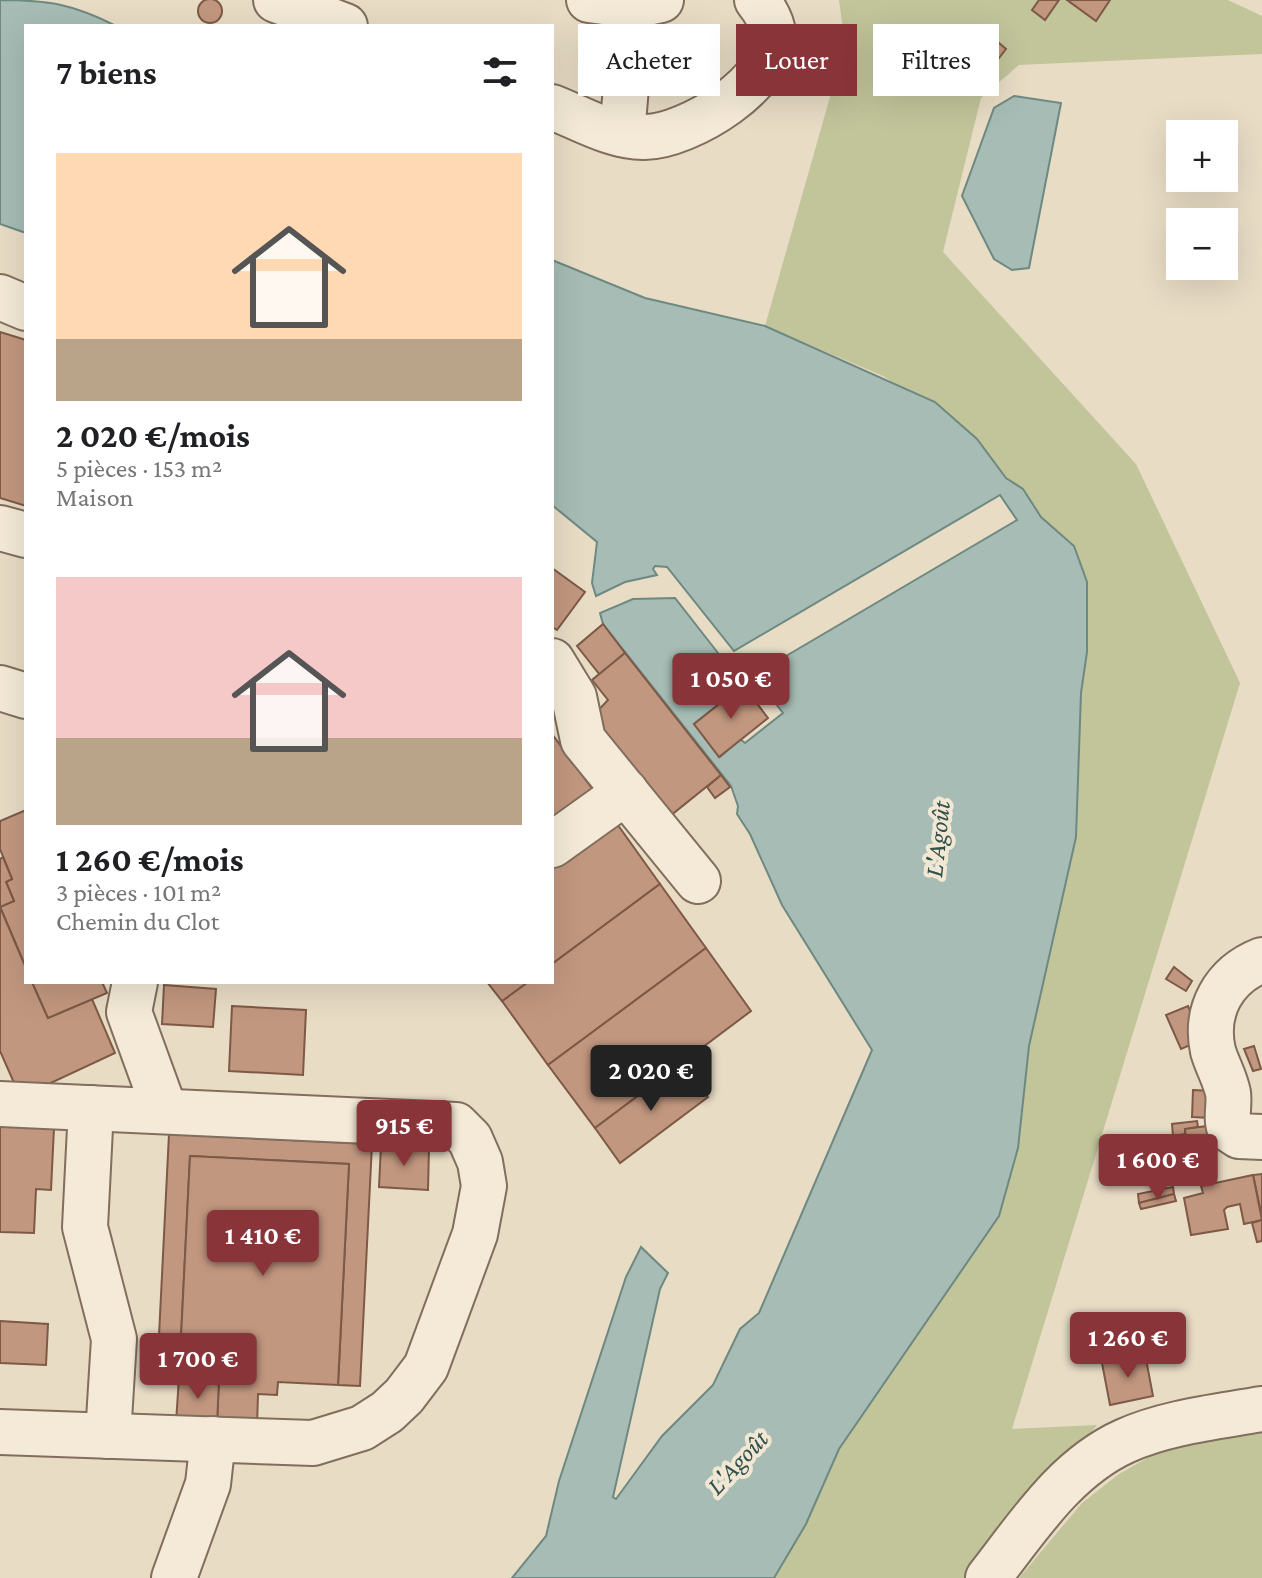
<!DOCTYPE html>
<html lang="fr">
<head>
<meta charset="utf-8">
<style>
  :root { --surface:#fff; --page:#f6f6f6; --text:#202124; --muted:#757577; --accent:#893439 }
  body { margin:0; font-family:"Crimson Pro",serif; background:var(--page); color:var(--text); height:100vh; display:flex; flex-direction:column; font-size:30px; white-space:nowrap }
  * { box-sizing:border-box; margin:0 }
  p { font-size:26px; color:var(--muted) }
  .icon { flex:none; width:44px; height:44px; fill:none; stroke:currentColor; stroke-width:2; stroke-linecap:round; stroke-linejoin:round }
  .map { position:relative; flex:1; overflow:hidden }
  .panel { position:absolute; left:24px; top:24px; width:530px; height:960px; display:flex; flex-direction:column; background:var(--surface); border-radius:0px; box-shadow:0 8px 32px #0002 }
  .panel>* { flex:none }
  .hud { position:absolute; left:578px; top:24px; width:564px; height:72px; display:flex; gap:16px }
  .tools { position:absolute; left:1166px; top:120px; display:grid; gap:16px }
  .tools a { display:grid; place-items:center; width:72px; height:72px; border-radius:0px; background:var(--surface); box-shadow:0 8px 32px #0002; font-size:40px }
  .price { position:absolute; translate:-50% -68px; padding:0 18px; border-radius:8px; background:var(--accent); color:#fff; font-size:26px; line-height:52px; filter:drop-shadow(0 2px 4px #0008) }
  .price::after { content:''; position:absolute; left:50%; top:48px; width:24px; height:18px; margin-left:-12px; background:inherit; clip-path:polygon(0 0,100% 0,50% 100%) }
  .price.current { background:#222; color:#fff }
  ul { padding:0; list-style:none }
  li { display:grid; align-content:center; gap:16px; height:424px; padding:0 32px }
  li span { display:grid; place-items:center; height:248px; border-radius:0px; color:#555 }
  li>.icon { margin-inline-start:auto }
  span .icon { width:144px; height:144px; fill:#fffc; stroke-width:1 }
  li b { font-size:34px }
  h2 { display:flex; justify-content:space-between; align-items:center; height:96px; padding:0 32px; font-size:34px }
  .tag { padding:0 28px; border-radius:0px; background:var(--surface); box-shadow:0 8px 32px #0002; font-size:28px; line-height:72px }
  .tag.current { background:var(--accent); color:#fff }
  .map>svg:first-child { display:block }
  .green { fill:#c2c59a }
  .water { fill:#a6bcb4; stroke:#6e8981; stroke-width:2 }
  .building { fill:#c2977f; stroke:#7d5946; stroke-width:2 }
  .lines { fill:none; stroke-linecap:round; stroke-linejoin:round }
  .minor-casing { stroke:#816e5d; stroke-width:48 }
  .minor { stroke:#f4ead7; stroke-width:44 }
  .labels { text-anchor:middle; stroke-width:8; stroke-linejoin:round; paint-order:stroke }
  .water-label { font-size:26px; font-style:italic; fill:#30514d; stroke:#f1e7d3 }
</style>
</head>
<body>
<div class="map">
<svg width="1262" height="1578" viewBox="0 0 1262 1578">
  <rect width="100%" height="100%" fill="#e8dcc5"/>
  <g class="green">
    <polygon points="839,0 1228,0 1262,16 1262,54 1019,65 981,98 943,252 1136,464 1240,683 1012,1429 1097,1425 976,1578 774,1578 806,1524 839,1449 1018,1148 1029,1046 1087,652 1056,532 1041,517 1023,489 1006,478 977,439 883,376 765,326 845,44"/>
    <polygon points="1262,1428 1262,1578 1019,1578 1082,1503 1119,1474 1174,1443"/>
  </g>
  <g class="water">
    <path d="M0,0c48,0 73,4 116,26h-90v207l-26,-9z"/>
    <polygon points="1014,96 1061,103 1029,268 1012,270 994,259 962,196 994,108"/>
    <polygon points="552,260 645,298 765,326 935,402 977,439 1006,478 1023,489 1041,517 1074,546 1087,582 1087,652 1081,693 1076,837 1029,1046 1018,1148 999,1216 839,1449 806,1524 774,1578 512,1578 546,1536 559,1481 626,1277 641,1247 668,1273 660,1289 613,1497 616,1499 662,1436 713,1385 740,1329 759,1313 872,1050 782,905 750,834 737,814 738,806 731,786 603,624 600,613 633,599 675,598 743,685 694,724 720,757 740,739 745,743 783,713 765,690 774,683 764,669 1017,520 1000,495 734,651 667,567 655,566 653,569 657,575 625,582 596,596 592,583 597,542 552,505"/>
  </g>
  <g class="building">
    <circle cx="210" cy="11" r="12"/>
    <polygon points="1039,0 1059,0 1045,20 1032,10"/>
    <polygon points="1067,0 1110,0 1096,21"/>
    <polygon points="999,43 1006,49 996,62 987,56"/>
    <polygon points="0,332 26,340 26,506 0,498"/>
    <polygon points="552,568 585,592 557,630 552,627"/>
    <polygon points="603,624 625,653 600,675 577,646"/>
    <polygon points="625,653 721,775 670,816 598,727 593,716 608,700 592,680"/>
    <polygon points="743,685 768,718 719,757 694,724"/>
    <polygon points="552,734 596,794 552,826"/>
    <polygon points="721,775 730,787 715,798 707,787"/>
    <polygon points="26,810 26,968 0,907 14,901 6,882 12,879 0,849 0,821"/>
    <polygon points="615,821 660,884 552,964 552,867"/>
    <polygon points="3,857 12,879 6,882 14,901 0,907 0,859"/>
    <polygon points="660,884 706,948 548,1065 502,1001 528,982 552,982 552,964"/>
    <polygon points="0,907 26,968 26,982 32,982 48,1018 92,999 115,1053 38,1089 15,1085 0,1051"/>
    <polygon points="706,948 751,1011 595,1128 548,1065"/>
    <polygon points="1174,967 1192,981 1186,991 1166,979"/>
    <polygon points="32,982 102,982 107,993 48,1018"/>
    <polygon points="487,982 528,982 502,1001"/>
    <polygon points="164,985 216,989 213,1027 162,1024"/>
    <polygon points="232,1006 306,1010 303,1075 229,1071"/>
    <polygon points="1188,1006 1202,1040 1181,1049 1166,1015"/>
    <polygon points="1254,1046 1261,1069 1253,1071 1244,1049"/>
    <polygon points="682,1063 708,1097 620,1163 595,1128"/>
    <polygon points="1193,1090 1212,1091 1210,1118 1192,1117"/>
    <polygon points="1197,1121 1198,1127 1185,1129 1185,1134 1173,1136 1172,1124"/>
    <polygon points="0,1125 54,1128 51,1190 36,1189 34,1233 0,1232"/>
    <polygon points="1207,1126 1211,1157 1189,1161 1185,1129"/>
    <polygon points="169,1134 372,1144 360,1386 338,1385 349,1164 190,1156 179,1377 157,1376"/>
    <polygon points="381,1145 429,1148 428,1190 379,1187"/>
    <polygon points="190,1156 349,1164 338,1385 278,1382 277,1395 258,1394 257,1427 217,1425 219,1379 179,1377"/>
    <polygon points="1212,1160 1214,1171 1185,1176 1184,1164"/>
    <polygon points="1262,1174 1262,1217 1253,1175"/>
    <polygon points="1253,1175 1262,1220 1244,1224 1240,1204 1227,1207 1224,1210 1228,1229 1191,1235 1184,1198 1203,1193 1201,1186"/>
    <polygon points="1173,1187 1174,1194 1139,1203 1138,1194"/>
    <polygon points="1174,1194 1176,1201 1141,1209 1139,1203"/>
    <polygon points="1262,1220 1262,1241 1257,1242 1252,1223"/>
    <polygon points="0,1321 48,1324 46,1365 0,1363"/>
    <polygon points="1145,1354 1153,1396 1110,1405 1102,1363"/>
    <polygon points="179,1377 219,1379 217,1425 176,1423"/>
  </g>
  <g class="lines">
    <defs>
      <g id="minor">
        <polyline points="276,0 345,26"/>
        <polyline points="589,0 633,6 661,0"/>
        <path d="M552,107c28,11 62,31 93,30 42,0 134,-55 128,-104 -1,-12 -9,-24 -16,-33"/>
        <polyline points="622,134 633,6"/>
        <polyline points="0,297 26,308"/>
        <polyline points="0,528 26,535"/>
        <polyline points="552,661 574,697 583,740 698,881"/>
        <polyline points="0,688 26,696"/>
        <polyline points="552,845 626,792"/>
        <path d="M1262,960c-38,15 -58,50 -49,91 4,14 12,27 15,42 2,12 -3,25 2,37l9,6 23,1"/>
        <polyline points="135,982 129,1012 165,1111"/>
        <polyline points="0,1104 456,1125 470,1139 480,1162 484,1186 475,1234 426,1367 404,1396 387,1412 362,1428 313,1443 0,1432"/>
        <polyline points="91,1108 85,1227 114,1339 108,1436"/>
        <polyline points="174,1578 208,1484 213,1439"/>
        <path d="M988,1578c40,-51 77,-110 137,-137 42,-19 92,-24 137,-32"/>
      </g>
    </defs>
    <use href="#minor" class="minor-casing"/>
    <use href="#minor" class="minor"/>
  </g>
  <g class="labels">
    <g class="water-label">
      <text transform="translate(937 839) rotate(-84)" y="9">L'Agoût</text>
      <text transform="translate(737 1462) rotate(-47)" y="9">L'Agoût</text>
    </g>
  </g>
</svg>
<div class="tools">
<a>+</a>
<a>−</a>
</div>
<b class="price" style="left:731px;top:721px">1 050 €</b>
<b class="price current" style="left:651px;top:1113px">2 020 €</b>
<b class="price" style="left:404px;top:1168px">915 €</b>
<b class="price" style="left:1158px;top:1202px">1 600 €</b>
<b class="price" style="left:263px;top:1278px">1 410 €</b>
<b class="price" style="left:1128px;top:1380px">1 260 €</b>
<b class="price" style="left:198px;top:1401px">1 700 €</b>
<div class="hud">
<a class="tag">Acheter</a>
<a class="tag current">Louer</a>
<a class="tag">Filtres</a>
</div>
<section class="panel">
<h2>7 biens<svg class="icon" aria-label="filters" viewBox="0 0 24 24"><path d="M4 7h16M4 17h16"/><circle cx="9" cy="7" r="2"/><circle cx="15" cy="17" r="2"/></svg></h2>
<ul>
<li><span style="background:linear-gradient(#ffd9b3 75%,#b9a48a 0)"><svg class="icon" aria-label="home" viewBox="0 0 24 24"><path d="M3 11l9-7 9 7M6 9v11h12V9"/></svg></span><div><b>2 020 €/mois</b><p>5 pièces · 153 m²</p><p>Maison</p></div></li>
<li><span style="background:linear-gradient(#f6c9c9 65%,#b9a48a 0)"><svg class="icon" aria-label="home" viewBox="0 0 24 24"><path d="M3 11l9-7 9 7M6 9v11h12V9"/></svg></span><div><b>1 260 €/mois</b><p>3 pièces · 101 m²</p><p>Chemin du Clot</p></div></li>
</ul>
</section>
</div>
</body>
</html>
